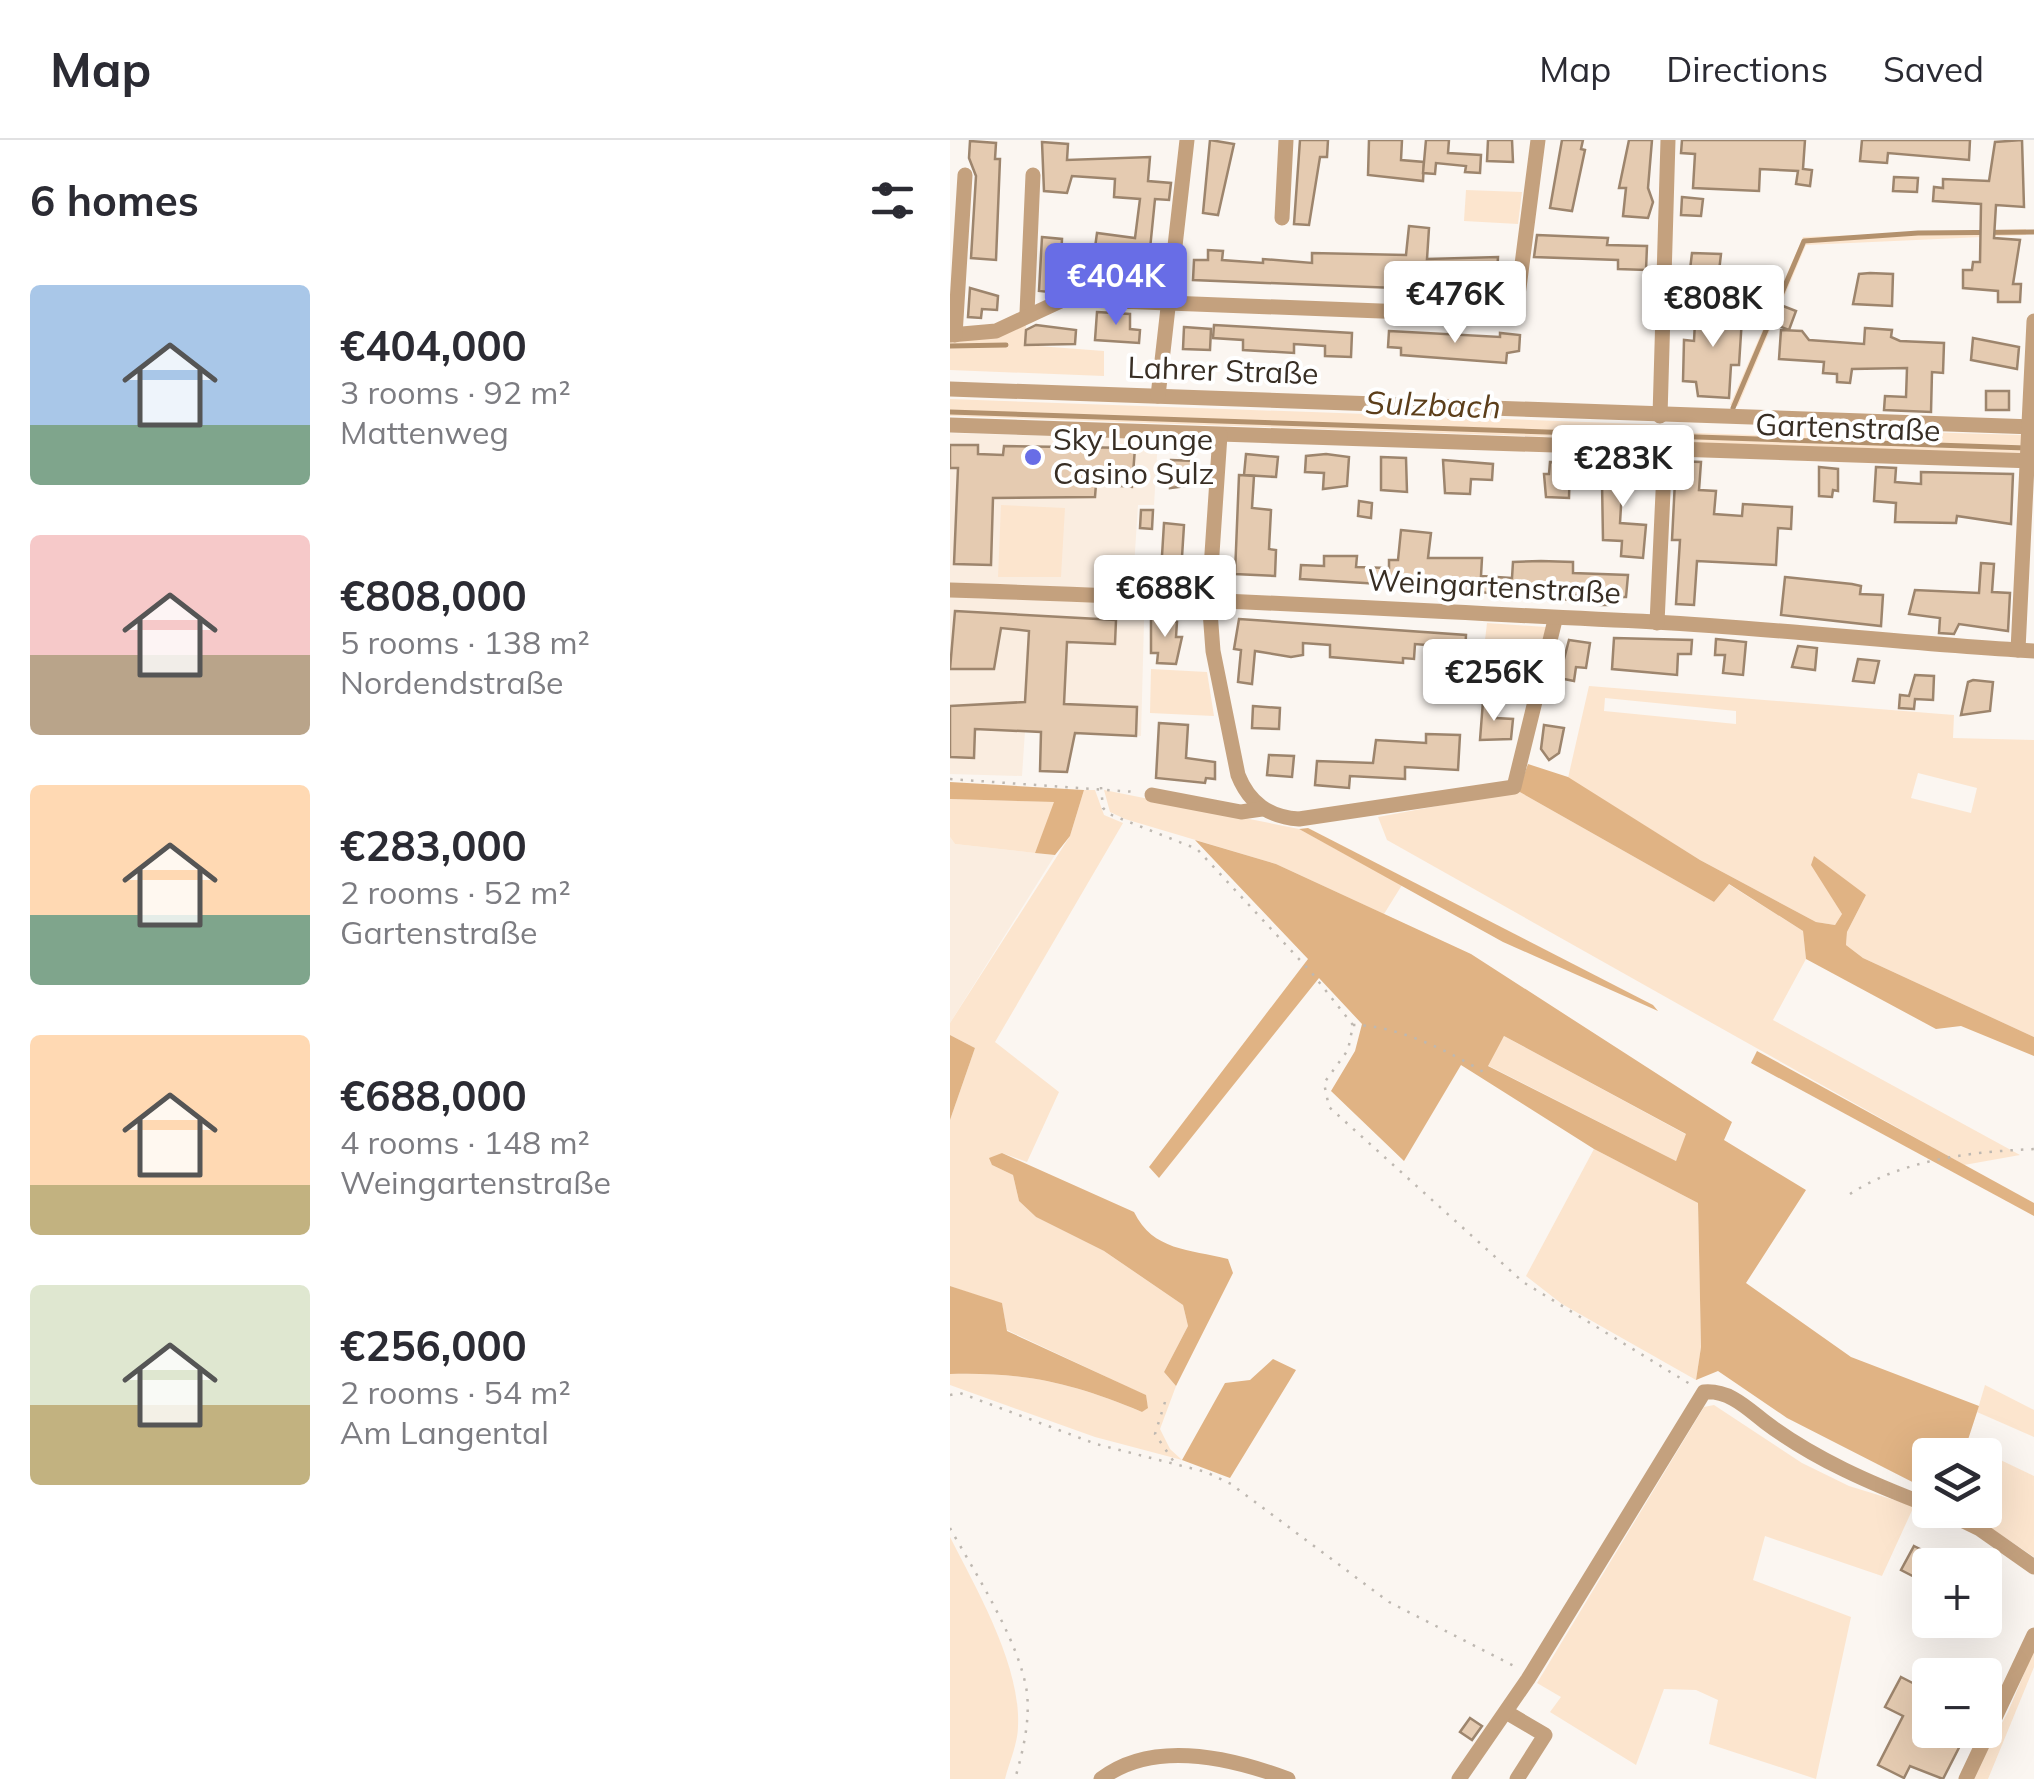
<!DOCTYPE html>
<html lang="en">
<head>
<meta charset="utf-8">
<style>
  :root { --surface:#fff; --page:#f7f7f7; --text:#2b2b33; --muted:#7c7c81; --line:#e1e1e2; --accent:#686de6 }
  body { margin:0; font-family:Mulish,sans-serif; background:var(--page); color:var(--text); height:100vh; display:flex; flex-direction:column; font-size:38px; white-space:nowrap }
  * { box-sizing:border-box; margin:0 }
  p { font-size:32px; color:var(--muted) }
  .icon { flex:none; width:55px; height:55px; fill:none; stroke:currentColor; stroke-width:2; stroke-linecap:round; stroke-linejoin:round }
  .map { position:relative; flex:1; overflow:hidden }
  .sheet { display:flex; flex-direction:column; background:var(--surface); width:950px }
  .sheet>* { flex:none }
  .buttons { position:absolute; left:962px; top:1298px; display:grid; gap:20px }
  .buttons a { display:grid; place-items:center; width:90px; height:90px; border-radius:10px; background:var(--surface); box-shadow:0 10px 40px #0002; font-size:50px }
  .price { position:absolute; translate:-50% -85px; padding:0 22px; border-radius:10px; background:#fff; color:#222; font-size:32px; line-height:65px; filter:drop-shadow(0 2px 5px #0008) }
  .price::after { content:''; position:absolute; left:50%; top:60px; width:30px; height:22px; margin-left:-15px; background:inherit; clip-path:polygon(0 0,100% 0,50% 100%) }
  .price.on { background:var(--accent); color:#fff }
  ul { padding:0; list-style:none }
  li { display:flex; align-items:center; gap:30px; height:250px; padding:0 30px }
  li span { display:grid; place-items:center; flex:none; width:280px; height:200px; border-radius:10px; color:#555 }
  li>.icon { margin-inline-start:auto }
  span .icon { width:120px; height:120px; fill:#fffc; stroke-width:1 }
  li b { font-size:42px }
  h2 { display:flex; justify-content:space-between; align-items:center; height:120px; padding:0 30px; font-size:42px }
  header { display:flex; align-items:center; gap:60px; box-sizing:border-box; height:140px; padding:0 50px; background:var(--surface); border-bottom:2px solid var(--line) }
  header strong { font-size:48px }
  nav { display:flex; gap:55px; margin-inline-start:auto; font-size:35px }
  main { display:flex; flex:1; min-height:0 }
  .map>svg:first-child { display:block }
  .built { fill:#faede0 }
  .green { fill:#fce5ce; fill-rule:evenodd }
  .forest { fill:#e0b384; fill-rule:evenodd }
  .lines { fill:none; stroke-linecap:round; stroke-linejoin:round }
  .stream { stroke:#b3916d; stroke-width:5 }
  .building { fill:#e5cbb1; stroke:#9d856d; stroke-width:2.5 }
  .path { stroke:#beb8b1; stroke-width:2.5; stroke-dasharray:2.5 8; stroke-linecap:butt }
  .minor { stroke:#c4a17e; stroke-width:15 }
  .poi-dot { fill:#686de6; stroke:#fff; stroke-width:4 }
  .labels { text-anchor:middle; stroke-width:8; stroke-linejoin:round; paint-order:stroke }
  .street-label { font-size:30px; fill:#382e24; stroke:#fff }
  .poi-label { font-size:30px; fill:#382e24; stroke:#fff; text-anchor:start }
  .water-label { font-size:32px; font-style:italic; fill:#5c3e1a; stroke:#fff }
</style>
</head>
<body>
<header>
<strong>Map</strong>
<nav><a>Map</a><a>Directions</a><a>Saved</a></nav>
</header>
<main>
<section class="sheet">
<h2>6 homes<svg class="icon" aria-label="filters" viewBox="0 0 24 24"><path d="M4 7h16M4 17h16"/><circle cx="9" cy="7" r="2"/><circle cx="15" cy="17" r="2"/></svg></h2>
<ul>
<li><span style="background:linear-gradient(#a9c7e8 70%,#7fa58c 0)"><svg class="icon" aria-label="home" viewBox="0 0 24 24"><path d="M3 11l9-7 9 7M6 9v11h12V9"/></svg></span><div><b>€404,000</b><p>3 rooms · 92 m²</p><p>Mattenweg</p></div></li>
<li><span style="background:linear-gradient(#f6c9c9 60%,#b9a48a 0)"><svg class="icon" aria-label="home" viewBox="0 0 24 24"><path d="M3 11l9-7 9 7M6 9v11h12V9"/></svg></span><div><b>€808,000</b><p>5 rooms · 138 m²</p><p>Nordendstraße</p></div></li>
<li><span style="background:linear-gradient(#ffd9b3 65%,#7fa58c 0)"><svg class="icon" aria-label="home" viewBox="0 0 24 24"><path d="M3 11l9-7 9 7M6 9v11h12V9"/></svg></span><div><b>€283,000</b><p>2 rooms · 52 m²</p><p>Gartenstraße</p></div></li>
<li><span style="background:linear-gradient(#ffd9b3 75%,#c2b280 0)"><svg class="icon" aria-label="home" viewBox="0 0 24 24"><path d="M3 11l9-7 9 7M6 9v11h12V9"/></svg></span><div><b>€688,000</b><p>4 rooms · 148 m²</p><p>Weingartenstraße</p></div></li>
<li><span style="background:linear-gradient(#dfe7d0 60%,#c2b280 0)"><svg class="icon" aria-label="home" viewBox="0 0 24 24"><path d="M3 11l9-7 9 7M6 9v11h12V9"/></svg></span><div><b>€256,000</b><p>2 rooms · 54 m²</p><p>Am Langental</p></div></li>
</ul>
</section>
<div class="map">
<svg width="1084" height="1639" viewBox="0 0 1084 1639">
  <rect width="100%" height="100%" fill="#fbf6f1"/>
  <g class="built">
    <polygon points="0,293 208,299 204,365 188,365 183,443 195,444 191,596 75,591 72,636 0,634"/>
    <polygon points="0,697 5,704 105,715 0,883"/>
  </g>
  <g class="green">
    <polygon points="516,50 572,52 568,84 514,81"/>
    <polygon points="1076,89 1076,95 856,105 788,266 780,265 853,97"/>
    <polygon points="76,184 75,205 154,211 154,236 0,230 0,199"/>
    <polygon points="0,259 718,285 718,301 0,276"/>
    <polygon points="833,288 1073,295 1072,314 722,303 722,292 833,296"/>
    <polygon points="51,365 115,368 111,437 48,437"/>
    <polygon points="537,483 596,487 578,560 529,552"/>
    <polygon points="201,529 257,532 264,576 200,573"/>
    <path d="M639,546l365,29 -1,23 81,2v297l-171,-79 -17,-13 1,-13 19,-37 -54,-30 30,49 -7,11 -19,-3 -116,-62 -132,-82zM655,558l131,13v13l-132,-13zM968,633l59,15 -6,25 -60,-15z"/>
    <path d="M134,650h11l9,25 19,8 -128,219 64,50 -32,70 -25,-9 -10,12 21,10 6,26 17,16 68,34 79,54 5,21 -24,46 12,14 -16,43 10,20 12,11 -87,-23 -145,-52v-11c75,-2 123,9 192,38l6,-5 -3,-12 -138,-65 -5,-26 -52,-18v-166l25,-72 -25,-13v-12l120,-187z"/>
    <polygon points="154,650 349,689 452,745 434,774 326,724 175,679 160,672"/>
    <polygon points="568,651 764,762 778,744 853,791 856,819 823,880 1070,1015 1014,1025 437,700 428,677"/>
    <polygon points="0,659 105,662 85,713 5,704 0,697"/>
    <polygon points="554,896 737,995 726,1021 537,925"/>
    <polygon points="644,1009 748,1063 751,1207 746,1240 612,1164 576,1136"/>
    <polygon points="1035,1245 1084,1270 1084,1297 1027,1272"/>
    <polygon points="764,1265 852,1323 899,1346 964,1366 932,1436 815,1396 803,1440 901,1477 866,1639 759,1604 768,1560 746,1550 714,1549 686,1625 600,1572 611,1557 587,1543 754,1267"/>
    <polygon points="1019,1305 1084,1336 1084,1417 1014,1370 1035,1370 1035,1315 1013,1315"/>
    <path d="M0,1397c27,53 71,129 68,189 0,17 -9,37 -13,53h-55z"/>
    <polygon points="1084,1510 1084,1527 1038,1639 1021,1639 1058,1572"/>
  </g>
  <g class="forest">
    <polygon points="578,624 618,637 750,720 866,782 885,785 892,774 861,725 864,716 916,755 897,792 896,805 913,818 1084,897 1084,916 1011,886 986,889 856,819 853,791 779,744 764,762 568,651"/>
    <polygon points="0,642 134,650 120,696 105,715 85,713 104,662 0,659"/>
    <polygon points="358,688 703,865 708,871 553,802 349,689"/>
    <path d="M245,700l81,24 195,90 261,168 -8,18 82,50 -60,93 105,74 128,49 -16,49h-33v36l-143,-73 -69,-47 -22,9 5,-33 -3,-144 -104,-54 -133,-84 -57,96 -73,-70 24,-40 7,-27 -43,-46 -160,200 -10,-11 159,-208zM554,896l182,98 -10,27 -188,-95z"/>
    <polygon points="0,895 25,908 0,980"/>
    <polygon points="807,911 1084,1063 1084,1076 801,923"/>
    <path d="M52,1013l132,59c19,39 55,37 94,47l5,14 -57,113 -12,-14 24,-46 -5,-21 -79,-54 -68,-34 -17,-16 -6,-26 -21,-10 -3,-7z"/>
    <path d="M0,1146l52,17 5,28 139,64 2,13 -6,4c-69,-29 -117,-40 -192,-38z"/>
    <polygon points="323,1219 346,1230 280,1338 232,1320 275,1243 300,1240"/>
  </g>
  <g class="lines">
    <g class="stream">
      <polyline points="0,206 56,205"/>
      <polyline points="783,268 854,101 968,93 1084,92"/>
      <polyline points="0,272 1076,308"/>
    </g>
  </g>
  <g class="building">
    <polygon points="260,0 284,4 268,75 253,73"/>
    <polygon points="350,0 378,0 377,17 370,17 359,85 344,84"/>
    <polygon points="419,0 452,0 451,20 474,22 473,41 418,35"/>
    <polygon points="476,0 499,0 498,13 531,15 530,33 515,32 516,26 486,23 485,34 473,33"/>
    <polygon points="538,0 562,0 563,22 537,21"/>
    <polygon points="612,0 633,0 631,9 635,10 622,71 600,68"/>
    <polygon points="679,0 702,0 698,48 703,62 698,78 673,76 676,48 669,48"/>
    <polygon points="732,0 855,0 853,29 862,30 860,46 846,44 848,31 810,29 809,51 743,48 745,14 731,13"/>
    <polygon points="912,0 1020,0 1019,20 938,13 937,23 910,21"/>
    <polygon points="1072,0 1074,67 1046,65 1044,98 1070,100 1063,144 1071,144 1070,162 1048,162 1048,151 1013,148 1013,130 1022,130 1023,122 1030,122 1031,64 983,61 984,47 993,48 993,39 1039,41 1045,2"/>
    <polygon points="20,1 46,3 45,19 50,19 46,120 21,118 26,36 19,18"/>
    <polygon points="92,2 118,4 117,20 200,17 198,41 221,43 219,60 205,59 200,109 213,110 211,126 143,122 147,93 185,98 190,59 164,57 165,39 122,36 117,53 94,51"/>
    <polygon points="944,37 968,38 967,52 943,51"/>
    <polygon points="732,57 753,59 751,76 731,75"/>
    <polygon points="459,86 479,88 477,119 548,117 546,152 243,140 244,120 258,120 258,110 273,111 272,120 313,123 313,119 362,123 362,113 456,115"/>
    <polygon points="587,95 658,98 657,105 697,106 696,130 668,129 668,120 584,117"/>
    <polygon points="92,97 112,99 111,120 145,124 144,140 100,137 99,152 89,151"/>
    <polygon points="742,113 771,114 768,140 757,140 756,162 741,161 738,146"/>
    <polygon points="920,133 943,134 942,166 903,164 909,134"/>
    <polygon points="20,148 48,156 47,170 32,169 31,178 18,177"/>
    <polygon points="746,162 781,164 780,177 792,178 789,225 781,225 779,258 748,256 746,242 733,241 734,200 744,201"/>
    <polygon points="833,166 846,171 839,190 826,185"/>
    <polygon points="147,172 180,174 180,189 190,190 189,203 145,200"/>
    <polygon points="86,185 126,190 125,204 75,205 76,190"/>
    <polygon points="264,185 402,193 401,217 375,216 375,206 344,204 344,213 293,210 293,200 263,198"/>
    <polygon points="234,187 261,189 260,210 233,209"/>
    <polygon points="915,188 942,190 941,197 950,201 994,203 993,233 982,232 981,272 934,270 935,256 956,257 957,228 902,229 900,243 887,242 887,234 873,233 874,222 829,219 831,190 852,191 859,200 914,204"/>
    <polygon points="439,191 550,197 550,193 570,195 569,211 557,213 556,223 451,215 451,208 438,207"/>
    <polygon points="1023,198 1069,207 1067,229 1021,220"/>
    <rect x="1036" y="251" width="23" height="19"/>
    <polygon points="0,305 28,305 28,314 53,315 54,306 185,308 182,347 146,344 145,357 43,358 41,425 4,424 8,328 0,328"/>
    <polygon points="296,314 328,317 326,337 294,335"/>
    <polygon points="376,314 399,317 397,346 373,349 374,333 355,332 356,316"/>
    <polygon points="431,317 456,318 457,352 431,350"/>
    <polygon points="668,318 689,319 689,327 694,328 693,346 672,349 670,383 696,385 693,418 671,416 672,401 653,400 652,342 667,343"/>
    <polygon points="221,320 246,321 245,345 220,348 220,343 208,343 208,330 221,330"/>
    <polygon points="493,320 543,324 542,340 521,339 520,354 495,353"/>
    <polygon points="726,321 751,322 749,350 766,351 764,374 792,376 793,364 842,367 841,389 828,388 826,425 747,421 744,465 726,464 730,400 722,400"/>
    <polygon points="600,322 620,323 619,358 596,357 594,334 599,334"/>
    <polygon points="869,327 888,329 888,351 883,350 882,357 869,356"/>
    <polygon points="926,327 946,328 945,342 971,344 971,332 1063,334 1061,384 1007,376 1006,383 945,382 946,363 924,361"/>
    <polygon points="289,335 304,336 302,368 321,370 319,409 326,410 325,436 285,434"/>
    <polygon points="409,361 422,363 421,378 408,376"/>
    <polygon points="191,370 203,370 202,389 190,388"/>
    <polygon points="214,383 234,385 231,433 211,432"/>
    <polygon points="451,390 481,393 478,418 532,418 531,436 562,438 563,422 591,421 623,422 623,433 678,435 676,457 661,457 661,465 648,465 648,456 622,455 622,460 561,456 508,449 509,444 462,440 462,446 350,439 351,425 374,426 374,416 407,416 406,427 439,428 439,420 448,420"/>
    <polygon points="1031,423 1044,424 1042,452 1060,453 1058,491 1009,484 1004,494 989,493 990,478 959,474 965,450 1029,453"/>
    <polygon points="835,437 902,444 911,446 910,454 933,455 931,486 831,475"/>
    <polygon points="5,471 166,480 165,504 117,502 114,564 187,567 186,596 125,593 117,632 90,631 91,592 25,589 24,618 0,617 0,566 75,562 79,491 51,488 44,529 0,529"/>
    <polygon points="201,475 227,482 226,497 232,497 226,524 207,523 208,513 201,513"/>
    <polygon points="289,479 516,495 514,531 487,529 489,506 465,504 464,519 453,518 453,523 380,517 380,505 353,503 353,515 341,517 305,511 302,544 288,542 291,510 284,509"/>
    <polygon points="664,498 742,500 741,514 728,514 727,535 662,529"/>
    <polygon points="766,499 796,502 793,535 773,533 775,515 765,515"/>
    <polygon points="619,500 640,503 636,528 626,527 624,541 609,538"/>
    <polygon points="848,506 867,508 865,530 842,527"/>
    <polygon points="908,519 929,521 924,543 903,541"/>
    <polygon points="965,535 984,536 983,560 965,559 964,569 949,568 950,555 959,556"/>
    <polygon points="1023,540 1043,542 1040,571 1011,575 1018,542"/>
    <polygon points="533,561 547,562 546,578 563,579 561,599 530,600"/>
    <polygon points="303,566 330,568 329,589 302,588"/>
    <polygon points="209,583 238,585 236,618 265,622 265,639 256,638 255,643 206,638"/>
    <polygon points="594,585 614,588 609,613 599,620 591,609"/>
    <polygon points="476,594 510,595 508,630 455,627 455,639 400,636 399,648 365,645 367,621 423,623 426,600 476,603"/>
    <polygon points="319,615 344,616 342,637 317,635"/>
    <polygon points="964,1406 986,1417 980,1425 980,1445 951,1430"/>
    <polygon points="951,1537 980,1552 980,1590 1018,1590 993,1639 960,1626 954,1638 928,1625 953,1576 935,1567"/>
    <polygon points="520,1578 532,1586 522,1600 510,1592"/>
  </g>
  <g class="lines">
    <g class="path">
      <polyline points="0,639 186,652"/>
      <polyline points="151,647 153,668 159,674 247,709 361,832 403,885 398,910 374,943 379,967 573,1142 740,1244"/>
      <path d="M403,885c43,0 96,26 132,48"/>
      <path d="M900,1054c54,-35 120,-42 184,-45"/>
      <polyline points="0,1255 10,1253 146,1304 256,1332 281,1344 439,1462 566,1527"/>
      <polyline points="215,1262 205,1294 224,1322"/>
      <path d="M0,1388c25,45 70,114 77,165 3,29 -4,58 -12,86"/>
    </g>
    <g class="minor">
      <polyline points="332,78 336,0"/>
      <polyline points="77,173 83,35"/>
      <polyline points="0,195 46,191 115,159 561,176 566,171 588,0"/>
      <polyline points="5,195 15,35"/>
      <polyline points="0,249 1084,287"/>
      <polyline points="208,256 237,0"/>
      <polyline points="710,276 718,0"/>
      <polyline points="0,285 1084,321"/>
      <path d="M270,295l-11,163 4,53 25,124c11,28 31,42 61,44l215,-32 41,-167"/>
      <path d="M0,450c235,7 470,21 705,32 127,7 253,22 379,29"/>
      <polyline points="707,483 715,309"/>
      <polyline points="1068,510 1084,181"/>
      <polyline points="202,655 291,672 312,669"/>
      <polyline points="991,1370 1030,1389 1084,1427"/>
      <polyline points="556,1572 595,1595 567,1639"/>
      <path d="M151,1639c52,-40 131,-21 187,0"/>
      <path d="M509,1639l69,-100 176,-287c25,-2 42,15 61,30 49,37 107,62 165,84"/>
      <polyline points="1016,1639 1084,1495"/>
    </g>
  </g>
  <circle class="poi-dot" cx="83" cy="317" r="10"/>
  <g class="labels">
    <g class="street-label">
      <text transform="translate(273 231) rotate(2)" y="10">Lahrer Straße</text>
      <text transform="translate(898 288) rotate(2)" y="10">Gartenstraße</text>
      <text transform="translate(544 447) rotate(3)" y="10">Weingartenstraße</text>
    </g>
    <g class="poi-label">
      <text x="103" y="310">Sky Lounge<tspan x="103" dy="34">Casino Sulz</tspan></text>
    </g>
    <g class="water-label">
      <text transform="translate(483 265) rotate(2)" y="11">Sulzbach</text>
    </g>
  </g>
</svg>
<div class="buttons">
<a><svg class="icon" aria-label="layers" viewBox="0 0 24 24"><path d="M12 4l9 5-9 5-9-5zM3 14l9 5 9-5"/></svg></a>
<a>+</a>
<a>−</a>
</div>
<b class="price on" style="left:166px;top:188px">€404K</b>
<b class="price" style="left:505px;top:206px">€476K</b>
<b class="price" style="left:763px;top:210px">€808K</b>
<b class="price" style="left:673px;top:370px">€283K</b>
<b class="price" style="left:215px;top:500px">€688K</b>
<b class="price" style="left:544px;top:584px">€256K</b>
</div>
</main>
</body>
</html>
